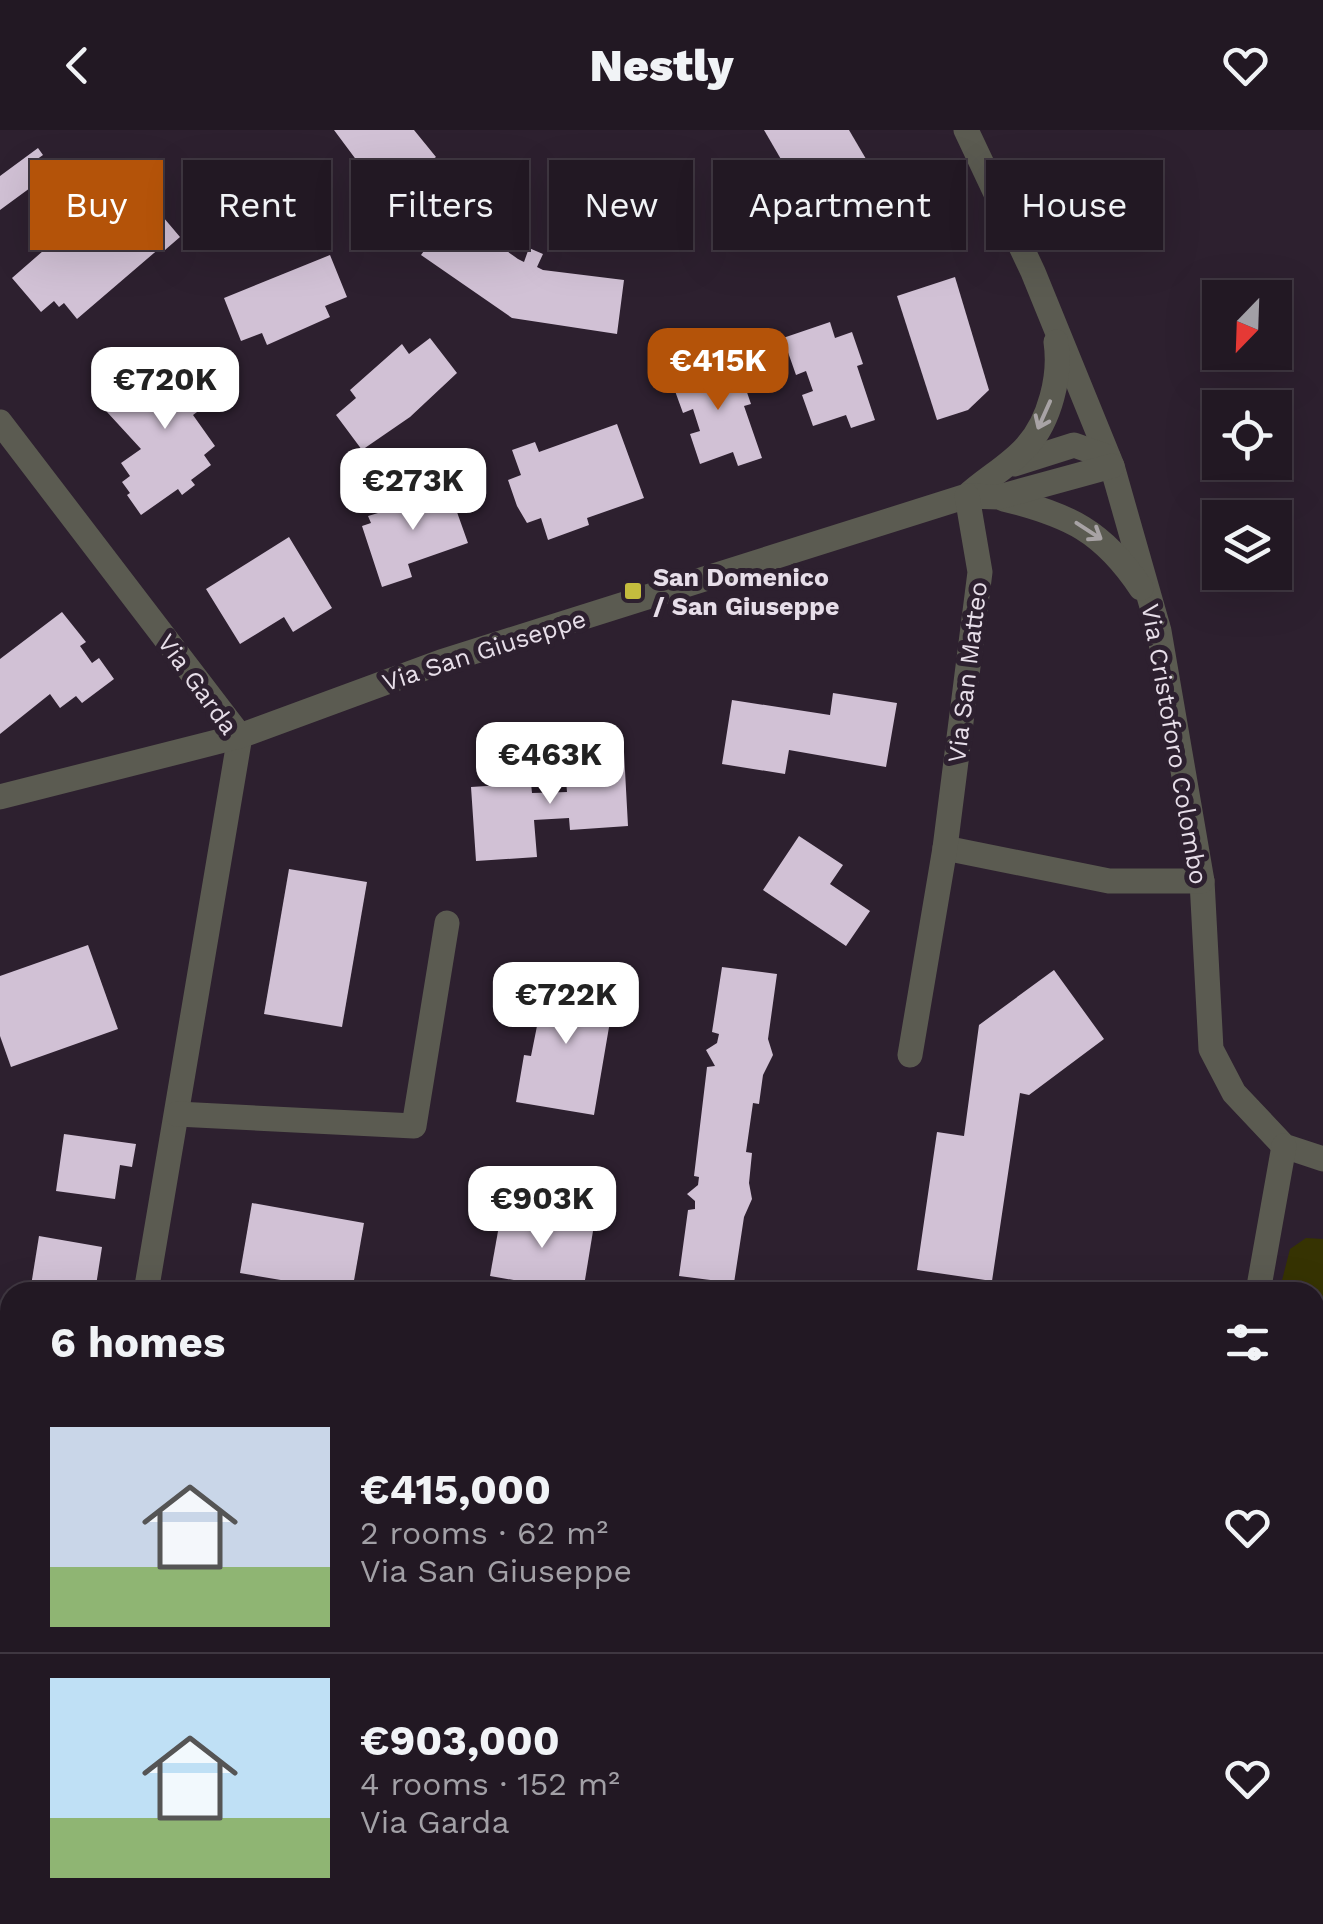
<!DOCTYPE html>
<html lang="en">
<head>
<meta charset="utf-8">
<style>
  :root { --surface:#221823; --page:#2e2530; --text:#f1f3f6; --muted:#a2a0a6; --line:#3f3741; --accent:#b45309 }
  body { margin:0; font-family:"Work Sans",sans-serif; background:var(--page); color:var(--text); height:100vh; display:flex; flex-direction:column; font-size:38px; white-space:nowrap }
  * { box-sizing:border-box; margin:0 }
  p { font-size:32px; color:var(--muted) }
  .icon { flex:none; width:55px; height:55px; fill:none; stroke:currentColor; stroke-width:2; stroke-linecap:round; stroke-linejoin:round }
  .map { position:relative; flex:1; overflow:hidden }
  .side { position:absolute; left:0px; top:1152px; width:1325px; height:642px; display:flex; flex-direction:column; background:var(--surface); border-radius:30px 30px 0 0; box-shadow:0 10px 40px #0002,0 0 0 2px var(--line) }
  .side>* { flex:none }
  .banner { position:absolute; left:30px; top:30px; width:1265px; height:90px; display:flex; gap:20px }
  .needle { width:65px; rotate:203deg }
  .tools { position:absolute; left:1202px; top:150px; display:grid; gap:20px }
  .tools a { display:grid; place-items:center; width:90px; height:90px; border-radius:0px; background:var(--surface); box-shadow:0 10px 40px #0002,0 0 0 2px var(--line); font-size:50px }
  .price { position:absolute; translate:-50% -85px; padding:0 22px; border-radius:20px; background:#fff; color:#222; font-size:32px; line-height:65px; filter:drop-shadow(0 2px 5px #0008) }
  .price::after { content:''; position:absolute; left:50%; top:60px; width:30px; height:22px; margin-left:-15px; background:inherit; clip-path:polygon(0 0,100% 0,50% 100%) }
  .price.active { background:var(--accent); color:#fff }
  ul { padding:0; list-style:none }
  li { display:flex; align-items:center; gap:30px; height:250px; padding:0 50px }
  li+li { border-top:2px solid var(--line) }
  li span { display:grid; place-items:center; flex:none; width:280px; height:200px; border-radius:0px; color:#555 }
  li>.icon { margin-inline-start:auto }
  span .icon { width:120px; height:120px; fill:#fffc; stroke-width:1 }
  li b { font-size:42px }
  h2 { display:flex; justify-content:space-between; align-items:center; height:120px; padding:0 50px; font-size:42px }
  .pill { padding:0 35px; border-radius:0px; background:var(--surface); box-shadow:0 10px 40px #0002,0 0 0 2px var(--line); font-size:35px; line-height:90px }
  .pill.active { background:var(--accent); color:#fff }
  header { display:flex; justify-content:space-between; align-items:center; height:130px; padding:0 50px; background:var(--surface); font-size:45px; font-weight:800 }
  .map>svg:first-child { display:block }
  .green { fill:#363302 }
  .building { fill:#d1c1d5 }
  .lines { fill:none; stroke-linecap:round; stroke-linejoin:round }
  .path { stroke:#807582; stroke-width:6; stroke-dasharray:10 5; stroke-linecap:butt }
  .minor { stroke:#5b5b51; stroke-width:25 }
  .oneway { stroke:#a8a3a5 }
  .poi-dot { fill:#c4bc3e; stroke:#2d202f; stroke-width:4 }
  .labels { text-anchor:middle; stroke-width:10; stroke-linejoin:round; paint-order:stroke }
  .poi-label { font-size:25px; font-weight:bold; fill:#e7dee9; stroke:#2d202f; text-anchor:start }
  .street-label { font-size:25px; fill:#e7dee9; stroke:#2d202f }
</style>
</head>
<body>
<header><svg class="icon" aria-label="back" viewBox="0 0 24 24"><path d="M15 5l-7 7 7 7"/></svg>Nestly<svg class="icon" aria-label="heart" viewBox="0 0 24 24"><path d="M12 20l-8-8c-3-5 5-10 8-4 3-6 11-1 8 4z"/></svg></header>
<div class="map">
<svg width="1323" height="1794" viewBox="0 0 1323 1794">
  <rect width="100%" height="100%" fill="#2d202f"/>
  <g class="green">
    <polygon points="1306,1108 1323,1109 1323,1178 1315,1177 1315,1162 1279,1162 1290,1119"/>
    <polygon points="1315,1281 1323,1282 1323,1610 1315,1608"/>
    <polygon points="1315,1642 1323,1645 1323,1794 1245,1794 1245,1785 1315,1785"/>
  </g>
  <g class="building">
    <polygon points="334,0 414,0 436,27 388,62 374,43 369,47"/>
    <polygon points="764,0 849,0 896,80 832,117"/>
    <polygon points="38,18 43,25 33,32 45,47 0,80 0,46"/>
    <polygon points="119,66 142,94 158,81 180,107 165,120 161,117 77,189 64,173 59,177 54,171 41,182 12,148 90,80 95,87"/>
    <polygon points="452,82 518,129 524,132 529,118 543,124 537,137 543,140 624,150 617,204 512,188 421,125"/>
    <polygon points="330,125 347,167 325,176 330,187 267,215 262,203 241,211 224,168"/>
    <polygon points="955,147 989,260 968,280 937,290 897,166"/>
    <polygon points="830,192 835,208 852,202 863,234 857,236 875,290 851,298 846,285 813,296 802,265 813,261 806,241 796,245 783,208"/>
    <polygon points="430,208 457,243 410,287 362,320 336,285 356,268 350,260 402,214 409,224"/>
    <polygon points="184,222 217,267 193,285 215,316 204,325 211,335 191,350 195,355 182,365 178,359 141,385 127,365 130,363 122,352 130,346 121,333 141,319 107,282 131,265 125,257"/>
    <polygon points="726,227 732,245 740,242 751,274 744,276 762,328 738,336 733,322 700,334 690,304 700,301 693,279 683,283 671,250"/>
    <polygon points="617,294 644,368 587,388 589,395 548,410 541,388 527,393 517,376 508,350 521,345 512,320 535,312 539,322"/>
    <polygon points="447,354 468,413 408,434 412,447 382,457 362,396 371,393 368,386 388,380 386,374"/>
    <polygon points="289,407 332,478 293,502 284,487 240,514 206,459"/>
    <polygon points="62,482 86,512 80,516 92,533 99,528 114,549 82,573 76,566 60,578 50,564 0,604 0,529"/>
    <polygon points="833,563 897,573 886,637 789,620 785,644 722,634 732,570 830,585"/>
    <polygon points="624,622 628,696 570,700 569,688 534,690 537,727 476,731 471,657 531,653 532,663 567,662 564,626"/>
    <polygon points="799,706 843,735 830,754 870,781 846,816 763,760"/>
    <polygon points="289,739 367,752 342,897 264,884"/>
    <polygon points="88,815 118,899 11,937 0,906 0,846"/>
    <polygon points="722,837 777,844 768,909 773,925 763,945 759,974 753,973 746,1022 752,1023 749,1053 752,1069 744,1087 734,1153 679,1146 688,1080 695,1079 695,1071 687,1064 698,1055 699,1047 694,1046 707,937 715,936 706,920 717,913 719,904 712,902"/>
    <polygon points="1054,840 1104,909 1029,965 1020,963 992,1151 917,1140 937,1002 964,1006 979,895"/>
    <polygon points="537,848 615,862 594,985 516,972 524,925 531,926 538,891 530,889"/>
    <polygon points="64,1004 136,1014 132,1037 120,1035 115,1069 56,1061"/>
    <polygon points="252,1073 364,1093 352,1162 240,1143"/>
    <polygon points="502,1079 594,1095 583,1162 490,1146"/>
    <polygon points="39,1106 102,1117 95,1162 30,1162"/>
    <polygon points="0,1371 10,1373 10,1426 0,1424"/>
    <polygon points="1315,1657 1323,1659 1323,1702 1315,1699"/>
    <rect x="117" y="1785" width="64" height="9"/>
    <polygon points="223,1785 260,1785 261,1793 224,1794"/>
    <polygon points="365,1785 436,1785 436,1794 366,1794"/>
    <rect x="827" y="1785" width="83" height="9"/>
    <polygon points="985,1785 1045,1785 1045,1794 986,1794"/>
    <rect x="1157" y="1785" width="63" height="9"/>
  </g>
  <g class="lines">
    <polyline class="path" points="1315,1614 1323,1615"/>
    <g class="minor">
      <polyline points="966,0 1033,142 1112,336 1159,501 1202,751 1211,919 1234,963 1284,1016 1323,1029"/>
      <polyline points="0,292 240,606 146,1162"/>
      <polyline points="1014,334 1074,315 1108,327"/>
      <path d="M967,366c18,-17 44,-31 60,-50 23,-26 34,-70 29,-104"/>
      <path d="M1004,369c65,16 99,32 137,89"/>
      <polyline points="0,667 240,606 441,532 967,366 999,367 1112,336"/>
      <polyline points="945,718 1109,751 1202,751"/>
      <polyline points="910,925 945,718 980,442 967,366"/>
      <polyline points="177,984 414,996 447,793"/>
      <polyline points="1258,1162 1284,1016"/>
      <polyline points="0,1276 10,1277"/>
      <polyline points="78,1785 79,1794"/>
      <polyline points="326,1785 326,1794"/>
      <polyline points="588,1785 588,1794"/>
      <polyline points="1088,1785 1088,1794"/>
    </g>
  </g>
  <defs><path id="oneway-shaft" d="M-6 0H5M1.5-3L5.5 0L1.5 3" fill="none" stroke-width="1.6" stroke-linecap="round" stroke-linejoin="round" transform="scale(2.5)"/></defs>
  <g class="oneway">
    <use href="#oneway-shaft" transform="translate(1044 285) rotate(114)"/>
    <use href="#oneway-shaft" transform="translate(1089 401) rotate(33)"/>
  </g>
  <rect class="poi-dot" x="623" y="451" width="20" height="20" rx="5"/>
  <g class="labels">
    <g class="poi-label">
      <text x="653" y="456">San Domenico<tspan x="653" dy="29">/ San Giuseppe</tspan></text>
    </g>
    <g class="street-label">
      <text transform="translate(484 520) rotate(-18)" y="9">Via San Giuseppe</text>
      <text transform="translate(967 542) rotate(-83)" y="9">Via San Matteo</text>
      <text transform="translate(198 554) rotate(54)" y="9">Via Garda</text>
      <text transform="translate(1175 614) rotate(80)" y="9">Via Cristoforo Colombo</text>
    </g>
  </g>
</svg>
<div class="tools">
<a><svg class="needle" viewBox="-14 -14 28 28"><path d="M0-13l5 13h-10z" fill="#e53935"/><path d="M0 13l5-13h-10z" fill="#a2a0a6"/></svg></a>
<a><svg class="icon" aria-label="locate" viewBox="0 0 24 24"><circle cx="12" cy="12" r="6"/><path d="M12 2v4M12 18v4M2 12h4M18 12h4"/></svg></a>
<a><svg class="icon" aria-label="layers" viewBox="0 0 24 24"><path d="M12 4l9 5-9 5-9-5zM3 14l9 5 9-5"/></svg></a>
</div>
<b class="price active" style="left:718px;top:283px">€415K</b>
<b class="price" style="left:165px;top:302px">€720K</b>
<b class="price" style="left:413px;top:403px">€273K</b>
<b class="price" style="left:550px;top:677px">€463K</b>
<b class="price" style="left:566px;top:917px">€722K</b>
<b class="price" style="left:542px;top:1121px">€903K</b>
<div class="banner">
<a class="pill active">Buy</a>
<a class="pill">Rent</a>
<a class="pill">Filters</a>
<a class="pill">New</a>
<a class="pill">Apartment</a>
<a class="pill">House</a>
</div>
<section class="side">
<h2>6 homes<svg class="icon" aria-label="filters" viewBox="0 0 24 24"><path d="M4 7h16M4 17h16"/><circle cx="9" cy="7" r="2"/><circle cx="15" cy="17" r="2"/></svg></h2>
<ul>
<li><span style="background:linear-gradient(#c9d6e8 70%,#8fb573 0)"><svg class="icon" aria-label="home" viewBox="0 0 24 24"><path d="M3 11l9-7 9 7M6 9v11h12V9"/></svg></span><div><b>€415,000</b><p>2 rooms · 62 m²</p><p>Via San Giuseppe</p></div><svg class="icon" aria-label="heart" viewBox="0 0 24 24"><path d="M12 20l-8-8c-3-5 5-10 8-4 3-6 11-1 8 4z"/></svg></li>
<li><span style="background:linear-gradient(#bfe0f5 70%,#8fb573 0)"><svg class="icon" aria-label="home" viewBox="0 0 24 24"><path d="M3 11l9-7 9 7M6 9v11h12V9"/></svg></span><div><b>€903,000</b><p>4 rooms · 152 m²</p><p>Via Garda</p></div><svg class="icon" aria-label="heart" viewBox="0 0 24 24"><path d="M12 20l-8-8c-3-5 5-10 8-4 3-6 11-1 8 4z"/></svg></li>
</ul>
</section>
</div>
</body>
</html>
